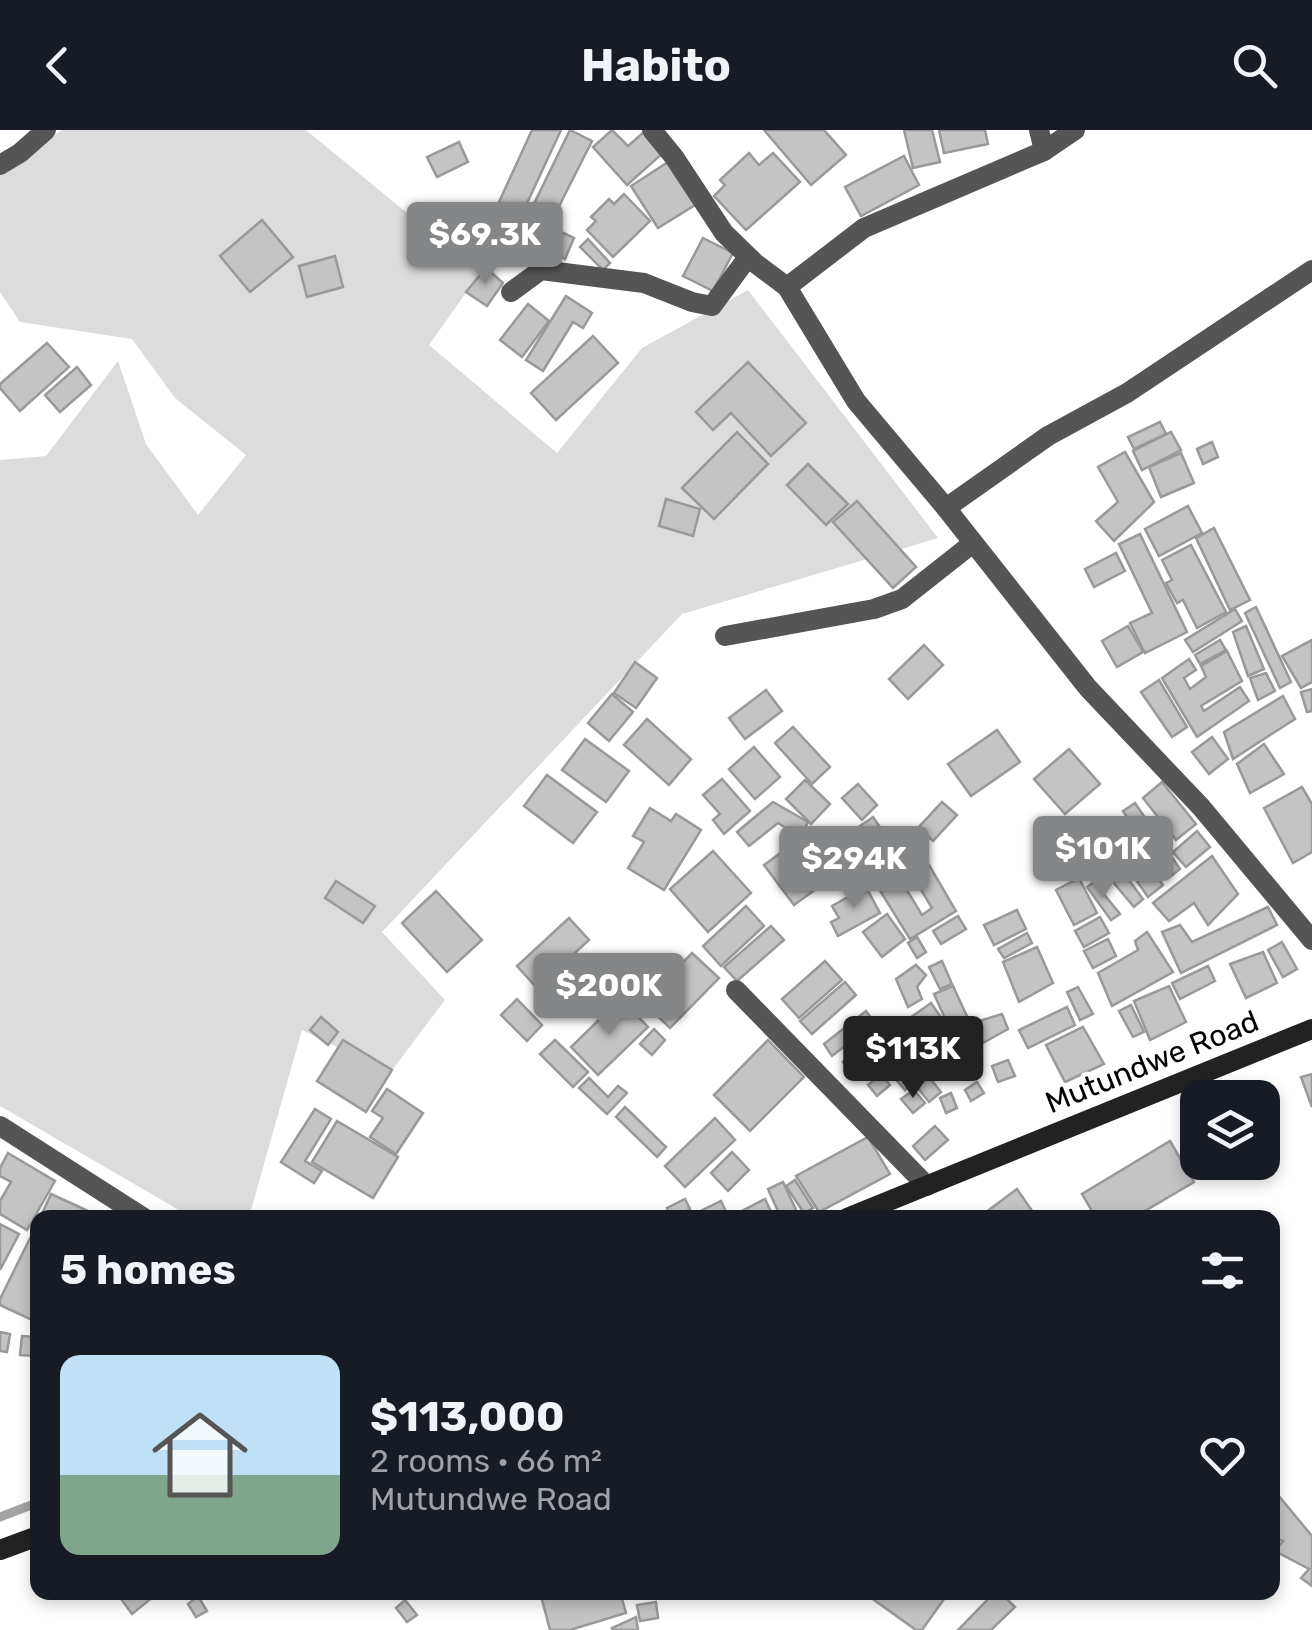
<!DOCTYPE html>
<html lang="en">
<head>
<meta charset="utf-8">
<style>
  :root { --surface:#171b24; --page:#242831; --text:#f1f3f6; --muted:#9ea1a6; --accent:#858687 }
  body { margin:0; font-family:Rubik,sans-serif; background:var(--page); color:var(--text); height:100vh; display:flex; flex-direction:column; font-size:38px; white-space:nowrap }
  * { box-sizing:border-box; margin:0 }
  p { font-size:32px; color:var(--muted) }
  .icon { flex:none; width:55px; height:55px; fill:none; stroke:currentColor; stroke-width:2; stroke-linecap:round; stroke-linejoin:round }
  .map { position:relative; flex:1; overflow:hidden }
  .details { position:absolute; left:30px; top:1080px; width:1250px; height:390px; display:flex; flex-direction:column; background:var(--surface); border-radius:20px; box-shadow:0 5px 15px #0003 }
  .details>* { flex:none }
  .tools { position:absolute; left:1180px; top:950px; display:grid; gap:20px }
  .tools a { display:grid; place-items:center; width:100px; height:100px; border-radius:20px; background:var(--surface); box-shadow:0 5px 15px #0003; font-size:50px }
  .price { position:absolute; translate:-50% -85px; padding:0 22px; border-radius:10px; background:var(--accent); color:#fff; font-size:32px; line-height:65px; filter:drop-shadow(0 2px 5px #0008) }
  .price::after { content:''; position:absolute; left:50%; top:60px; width:30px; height:22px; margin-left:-15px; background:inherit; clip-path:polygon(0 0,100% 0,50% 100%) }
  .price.active { background:#222; color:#fff }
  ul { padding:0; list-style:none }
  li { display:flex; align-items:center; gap:30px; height:250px; padding:0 30px }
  li span { display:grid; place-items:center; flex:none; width:280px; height:200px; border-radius:20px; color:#555 }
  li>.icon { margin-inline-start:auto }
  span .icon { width:120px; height:120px; fill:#fffc; stroke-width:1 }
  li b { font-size:42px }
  h2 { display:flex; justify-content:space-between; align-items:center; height:120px; padding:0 30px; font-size:42px }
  header { display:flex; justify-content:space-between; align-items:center; height:130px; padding:0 30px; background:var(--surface); font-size:45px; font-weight:700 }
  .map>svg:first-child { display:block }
  .green { fill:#dcdcdc }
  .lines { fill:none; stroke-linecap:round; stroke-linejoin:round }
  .stream { stroke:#a3a3a3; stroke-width:9 }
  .building { fill:#c4c4c4; stroke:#999; stroke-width:2.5 }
  .minor { stroke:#555; stroke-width:20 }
  .secondary { stroke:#222; stroke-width:20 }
  .labels { text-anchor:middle; stroke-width:9; stroke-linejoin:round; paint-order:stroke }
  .street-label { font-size:30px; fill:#000; stroke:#fff }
</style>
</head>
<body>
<header><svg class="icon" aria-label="back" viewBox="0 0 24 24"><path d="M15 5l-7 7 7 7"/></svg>Habito<svg class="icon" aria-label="search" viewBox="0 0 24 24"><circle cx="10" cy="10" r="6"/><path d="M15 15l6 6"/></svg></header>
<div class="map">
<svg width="1312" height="1500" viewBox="0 0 1312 1500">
  <rect width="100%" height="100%" fill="#fff"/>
  <polygon class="green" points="62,0 306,0 480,143 429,215 557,323 642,218 748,160 938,408 682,484 382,802 445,870 390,943 302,900 249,1087 191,1087 0,976 0,330 46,326 118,231 146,314 198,385 246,325 175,268 132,209 20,192 0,162 0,44"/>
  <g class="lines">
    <polyline class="stream" points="0,1387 34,1374"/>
  </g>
  <g class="building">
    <polygon points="532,0 561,0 522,84 574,108 565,129 520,109 515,122 483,107"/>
    <polygon points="570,0 592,11 550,94 529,84"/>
    <polygon points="612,0 628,16 644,2 663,23 627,55 593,17"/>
    <polygon points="764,0 824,0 846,25 811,55"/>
    <polygon points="904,0 932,0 940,32 913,38"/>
    <polygon points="939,0 985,0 988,14 944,23"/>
    <polygon points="459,12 468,32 437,47 427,27"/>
    <polygon points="749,23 759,35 773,23 800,52 746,100 714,66 725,55 720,50"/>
    <polygon points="904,26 919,55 861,86 845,57"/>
    <polygon points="668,32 695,75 658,98 631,56"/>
    <polygon points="624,64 650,91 613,127 587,100 596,91 591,87 609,69 614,74"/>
    <polygon points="262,90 293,127 250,162 220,126"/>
    <polygon points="703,108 733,123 713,161 683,146"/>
    <polygon points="588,109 610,133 603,140 580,117"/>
    <polygon points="335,126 343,157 307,167 299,136"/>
    <polygon points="486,138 503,153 487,176 466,162"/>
    <polygon points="566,166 592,183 583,198 573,192 543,241 526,230"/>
    <polygon points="528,174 549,191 522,227 500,210"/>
    <polygon points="593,206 618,233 556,290 531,263"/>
    <polygon points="47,213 69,237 20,281 0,258 0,254"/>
    <polygon points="748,232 806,293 771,326 731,283 713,300 696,282"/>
    <polygon points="77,237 91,255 60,282 45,265"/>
    <polygon points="1160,292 1166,304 1134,319 1128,307"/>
    <polygon points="737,302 768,334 714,389 682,358"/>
    <polygon points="1171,302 1181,320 1142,340 1133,321"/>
    <polygon points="1212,312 1218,327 1203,334 1197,319"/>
    <polygon points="1125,322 1154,372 1114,411 1096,391 1118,372 1098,337"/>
    <polygon points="1181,323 1194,353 1161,367 1149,337"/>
    <polygon points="808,334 848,374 826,395 787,355"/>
    <polygon points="666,369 700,379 693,406 659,396"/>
    <polygon points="857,371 916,437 893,458 833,392"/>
    <polygon points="1188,376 1202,403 1159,426 1145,399"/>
    <polygon points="1214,398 1250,470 1230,480 1196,408"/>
    <polygon points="1140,404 1187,502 1145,523 1130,493 1152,483 1119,414"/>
    <polygon points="1191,415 1226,482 1197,498 1183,470 1177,473 1166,453 1172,450 1162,430"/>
    <polygon points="1116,423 1125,441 1094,457 1085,439"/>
    <polygon points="1256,477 1291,552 1280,558 1245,483"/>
    <polygon points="1235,479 1242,491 1193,522 1185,510"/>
    <polygon points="1128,496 1143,522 1117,537 1102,511"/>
    <polygon points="1246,496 1264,539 1248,546 1233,502"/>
    <polygon points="1220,510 1226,520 1200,534 1195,525"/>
    <polygon points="1312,510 1312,552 1301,558 1282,526"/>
    <polygon points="924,515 943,535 908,569 889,549"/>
    <polygon points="1227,521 1242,551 1201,576 1204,581 1240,557 1249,571 1197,607 1162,548 1189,529 1196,540 1184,548 1190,559 1206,547 1201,536"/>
    <polygon points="635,532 657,548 636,578 614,563"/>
    <polygon points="1266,543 1275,561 1258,570 1250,548"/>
    <polygon points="1159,550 1187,597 1172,607 1141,562"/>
    <polygon points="1312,559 1312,581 1307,582 1301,562"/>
    <polygon points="766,560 782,581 745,609 729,588"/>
    <polygon points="612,564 633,582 609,611 588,593"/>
    <polygon points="1283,566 1295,589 1233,629 1224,602"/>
    <polygon points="647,589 691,629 669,655 624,615"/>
    <polygon points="793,597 830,637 812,654 775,613"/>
    <polygon points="997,600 1020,632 971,666 948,634"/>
    <polygon points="1212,607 1228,629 1209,644 1192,622"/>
    <polygon points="585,609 629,641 606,672 562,640"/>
    <polygon points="1264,614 1284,644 1250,663 1237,634"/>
    <polygon points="754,617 780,647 755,669 729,639"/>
    <polygon points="1069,619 1100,654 1065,684 1034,649"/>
    <polygon points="547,645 597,682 573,713 524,676"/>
    <polygon points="722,649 750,681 724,704 713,690 720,684 703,665"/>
    <polygon points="805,650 830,674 811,694 786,669"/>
    <polygon points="1162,652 1196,694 1176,710 1143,668"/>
    <polygon points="858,654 877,675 862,690 842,668"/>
    <polygon points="1302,657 1312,674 1312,722 1293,733 1264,678"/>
    <polygon points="773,672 808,692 800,707 778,693 749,716 737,702"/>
    <polygon points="942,672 957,685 933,711 918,698"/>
    <polygon points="1135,673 1180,739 1167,749 1144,714 1137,720 1163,755 1148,767 1101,700 1114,690 1124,702 1133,696 1123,681"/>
    <polygon points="650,678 671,691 676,684 701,700 664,760 628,738 644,712 633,706"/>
    <polygon points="873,687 901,728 864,753 837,712"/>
    <polygon points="1197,701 1210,717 1186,737 1173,722"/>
    <polygon points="801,708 830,749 794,775 764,735"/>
    <polygon points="713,721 751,763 708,802 670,759"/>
    <polygon points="1108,722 1143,769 1134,777 1107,745 1099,749 1089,736"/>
    <polygon points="1212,726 1238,764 1208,795 1194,773 1169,791 1153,773"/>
    <polygon points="929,735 956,781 910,809 879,759 899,747 922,785 932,778 912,745"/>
    <polygon points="1079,748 1097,783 1074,795 1056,760"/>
    <polygon points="336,751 375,776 363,793 325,768"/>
    <polygon points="1094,752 1120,784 1111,790 1087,757"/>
    <polygon points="866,757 880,783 838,806 831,792 839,788 832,776"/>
    <polygon points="436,761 482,810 447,842 402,793"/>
    <polygon points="746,776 764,796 721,836 703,816"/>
    <polygon points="1268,777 1277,795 1181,843 1162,802 1180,795 1192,812"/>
    <polygon points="1017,780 1026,799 994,815 984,795"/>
    <polygon points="887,784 905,809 882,827 863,802"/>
    <polygon points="958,786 966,799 941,814 933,801"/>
    <polygon points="1100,787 1109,803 1084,817 1075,801"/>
    <polygon points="569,788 589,810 537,858 517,836"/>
    <polygon points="771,796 784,810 737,851 724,837"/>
    <polygon points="1147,802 1173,842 1112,876 1098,843 1138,820 1135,811"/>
    <polygon points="1027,803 1032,813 1004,828 998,819"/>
    <polygon points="917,807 926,822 917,828 908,813"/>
    <polygon points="1108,809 1116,826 1093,838 1084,821"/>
    <polygon points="1282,812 1297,839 1283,847 1268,820"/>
    <polygon points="1037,817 1053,853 1019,872 1003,832"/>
    <polygon points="1263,822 1277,853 1246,868 1230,834"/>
    <polygon points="692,823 719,848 670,898 644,873"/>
    <polygon points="825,831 842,850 799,888 782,869"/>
    <polygon points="942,831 952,854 940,859 929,837"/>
    <polygon points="916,835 926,845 917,857 922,869 908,877 896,849"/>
    <polygon points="1208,836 1215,851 1180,869 1172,853"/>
    <polygon points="845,852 856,865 812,904 800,891"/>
    <polygon points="953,856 972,897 953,906 934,864"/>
    <polygon points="1169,856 1186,892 1150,910 1134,871"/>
    <polygon points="1078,857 1093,884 1080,890 1067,862"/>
    <polygon points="517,869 542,895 527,911 501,885"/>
    <polygon points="931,873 940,886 916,903 907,890"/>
    <polygon points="627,875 648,897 598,945 571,917 610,879 616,885"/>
    <polygon points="1131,875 1144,902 1133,907 1119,881"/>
    <polygon points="1067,877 1075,895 1028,918 1019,900"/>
    <polygon points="866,881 875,893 832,926 824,914"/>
    <polygon points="1002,884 1008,899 983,913 976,892"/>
    <polygon points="321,887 338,902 328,915 310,900"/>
    <polygon points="940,895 948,908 930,920 922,907"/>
    <polygon points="1083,897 1104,934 1065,952 1046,915"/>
    <polygon points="654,899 665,910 652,925 640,914"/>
    <polygon points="967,902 982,934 969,940 954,908"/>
    <polygon points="916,907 926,919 918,928 908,915"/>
    <polygon points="343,910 392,940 366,982 317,951"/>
    <polygon points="555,910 588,942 573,957 540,924"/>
    <polygon points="768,910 804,947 750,1001 714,965"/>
    <polygon points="869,910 878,920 852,942 843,932"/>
    <polygon points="947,914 956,926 938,938 930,925"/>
    <polygon points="907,920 925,938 905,960 887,939"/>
    <polygon points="1008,930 1015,946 998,952 992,936"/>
    <polygon points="881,944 890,955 877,966 868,955"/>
    <polygon points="1312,944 1312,977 1301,947"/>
    <polygon points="929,947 941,962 929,972 917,957"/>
    <polygon points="589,948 608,967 618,956 627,963 607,984 579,958"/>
    <polygon points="977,952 984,963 971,971 965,960"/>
    <polygon points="387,959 423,983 396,1024 370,1007 383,988 372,981"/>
    <polygon points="914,960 925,973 913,983 901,969"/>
    <polygon points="951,963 957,978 946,983 940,968"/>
    <polygon points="625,977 666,1017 657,1027 616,987"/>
    <polygon points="315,979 331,989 305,1031 322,1041 314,1053 281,1032"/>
    <polygon points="715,988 735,1010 685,1057 665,1036"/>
    <polygon points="337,991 398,1027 373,1068 312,1032"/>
    <polygon points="935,996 948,1010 925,1030 913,1016"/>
    <polygon points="868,1007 890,1044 819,1082 796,1046"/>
    <polygon points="1170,1011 1194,1052 1133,1088 1096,1088 1082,1064"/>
    <polygon points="732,1022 749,1040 728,1061 711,1043"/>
    <polygon points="8,1023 55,1051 27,1100 0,1084 0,1071 11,1052 0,1046 0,1038"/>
    <polygon points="1218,1032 1248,1032 1233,1047"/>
    <polygon points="795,1050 813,1078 804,1083 786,1056"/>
    <polygon points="783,1052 797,1082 785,1088 781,1088 768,1059"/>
    <polygon points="1017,1059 1037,1088 978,1088"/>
    <polygon points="51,1064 88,1081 85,1088 40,1088"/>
    <polygon points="685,1069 690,1079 672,1088 667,1078"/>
    <polygon points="765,1069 774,1088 735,1088 734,1085"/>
    <polygon points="721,1071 729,1088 686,1088"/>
    <polygon points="38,1092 38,1184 34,1191 0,1175 0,1169"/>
    <polygon points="0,1094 19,1104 0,1140"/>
    <polygon points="0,1202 10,1204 7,1222 0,1221"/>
    <polygon points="22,1206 36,1207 35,1226 20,1225"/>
    <polygon points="1273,1359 1312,1406 1312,1456 1301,1448 1309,1439 1275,1421 1283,1411 1272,1407"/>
    <polygon points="116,1462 159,1462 132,1484"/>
    <polygon points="540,1462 620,1462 626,1483 570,1500 550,1500"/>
    <polygon points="863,1462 949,1462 922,1500 916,1500"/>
    <polygon points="995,1462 1000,1462 1015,1477 991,1500 958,1500"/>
    <polygon points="198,1466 207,1481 196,1487 188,1474"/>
    <polygon points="405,1470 417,1485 407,1492 396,1478"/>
    <polygon points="656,1472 658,1488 640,1491 637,1475"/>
    <polygon points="636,1487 638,1500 613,1500 612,1498"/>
  </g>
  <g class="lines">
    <g class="minor">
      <polyline points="652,0 674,27 724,103 755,133 787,157 856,271 946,378 1088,558 1201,677 1312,810"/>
      <polyline points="1039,0 1044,21"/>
      <polyline points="0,35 20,23 46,0"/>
      <polyline points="787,157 864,98 1044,21 1075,0"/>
      <polyline points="511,162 541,140 644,153 692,172 712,176 748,127"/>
      <polyline points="946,378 1048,306 1127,263 1312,140"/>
      <polyline points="725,506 874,479 902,469 973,413"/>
      <polyline points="736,860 927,1056"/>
      <polyline points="0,996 144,1088"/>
    </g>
    <g class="secondary">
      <polyline points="847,1088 1312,899"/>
      <polyline points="0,1420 38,1406"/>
    </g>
  </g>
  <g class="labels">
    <g class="street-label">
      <text transform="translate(1152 932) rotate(-22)" y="10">Mutundwe Road</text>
    </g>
  </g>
</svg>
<div class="tools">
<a><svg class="icon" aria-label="layers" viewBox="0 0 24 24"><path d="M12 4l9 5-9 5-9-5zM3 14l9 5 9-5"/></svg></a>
</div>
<b class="price" style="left:485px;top:157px">$69.3K</b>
<b class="price" style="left:1103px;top:771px">$101K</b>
<b class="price" style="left:854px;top:781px">$294K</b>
<b class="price" style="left:609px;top:908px">$200K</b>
<b class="price active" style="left:913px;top:971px">$113K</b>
<section class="details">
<h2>5 homes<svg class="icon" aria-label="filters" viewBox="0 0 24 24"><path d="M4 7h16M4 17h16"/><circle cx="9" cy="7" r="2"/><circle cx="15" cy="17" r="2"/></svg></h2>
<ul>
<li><span style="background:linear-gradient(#bfe0f5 60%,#7fa58c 0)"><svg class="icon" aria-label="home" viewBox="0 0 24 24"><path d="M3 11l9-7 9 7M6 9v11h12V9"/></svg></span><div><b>$113,000</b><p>2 rooms · 66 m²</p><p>Mutundwe Road</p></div><svg class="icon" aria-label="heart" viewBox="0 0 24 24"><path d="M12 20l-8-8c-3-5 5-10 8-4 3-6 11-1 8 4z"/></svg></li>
</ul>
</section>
</div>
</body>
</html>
